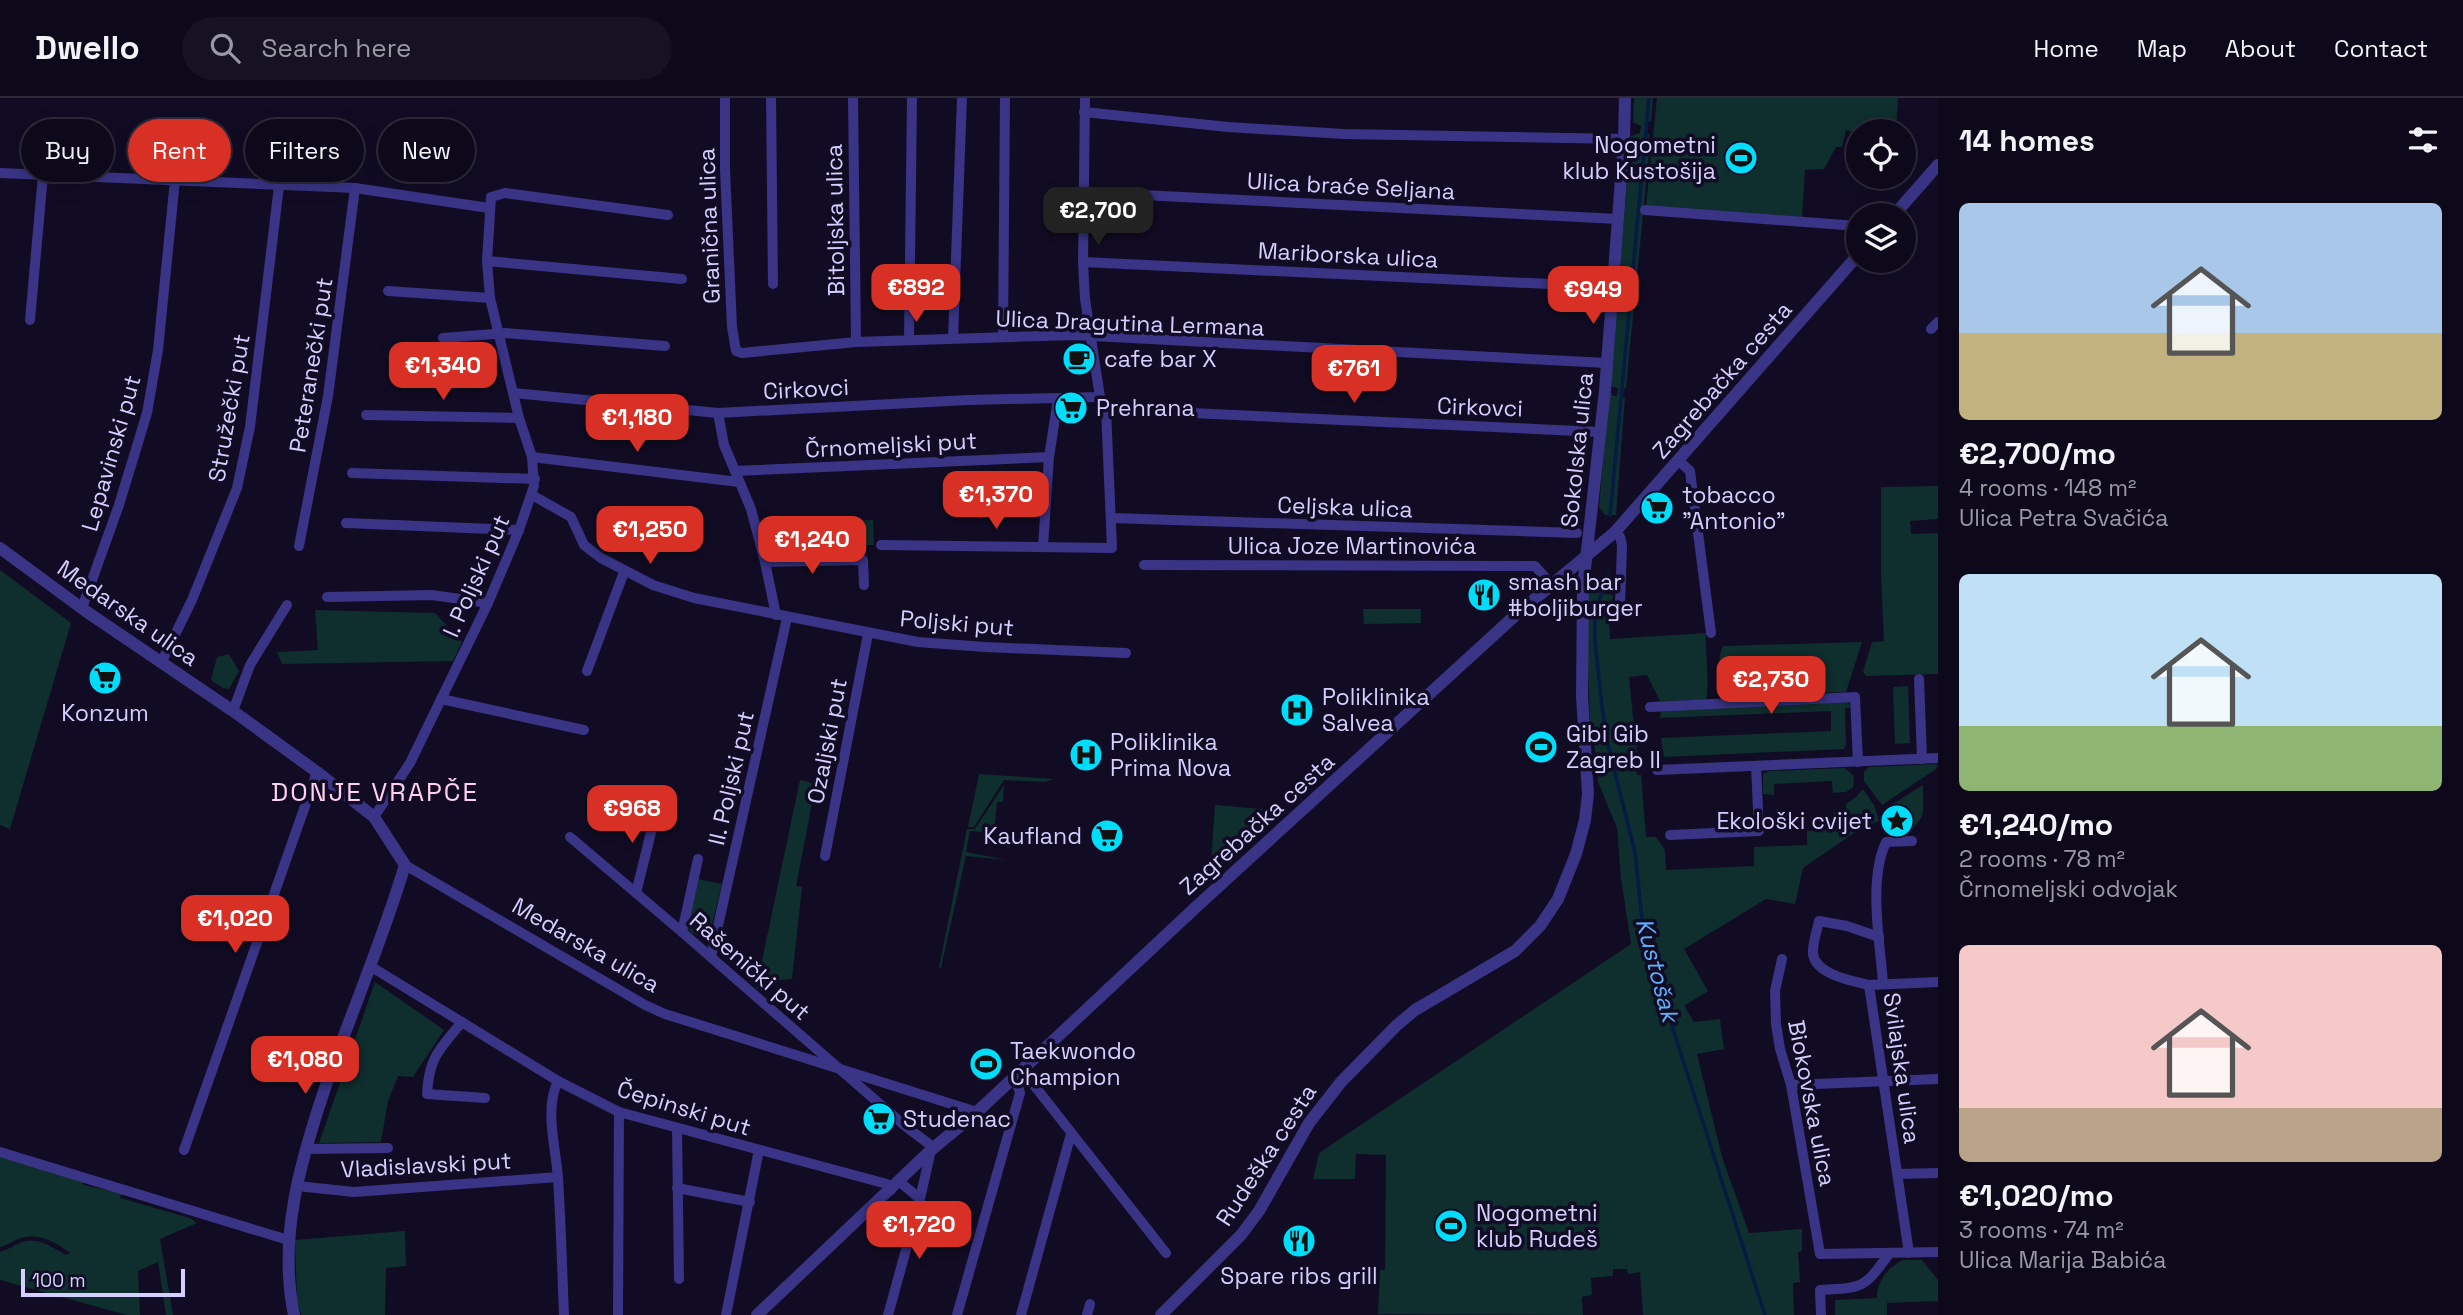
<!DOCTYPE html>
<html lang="en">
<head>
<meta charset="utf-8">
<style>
  :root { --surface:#0d091b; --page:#161224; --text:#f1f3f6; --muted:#9a9aa3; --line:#2d2a3a; --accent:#d93025 }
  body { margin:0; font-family:"Space Grotesk",sans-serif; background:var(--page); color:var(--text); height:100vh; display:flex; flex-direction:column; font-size:26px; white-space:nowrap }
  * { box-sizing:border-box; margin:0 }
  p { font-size:23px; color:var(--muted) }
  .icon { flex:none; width:38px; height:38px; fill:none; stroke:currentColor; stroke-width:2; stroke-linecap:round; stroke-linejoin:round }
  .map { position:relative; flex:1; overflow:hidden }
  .drawer { display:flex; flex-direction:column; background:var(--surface); width:525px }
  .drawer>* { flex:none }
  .top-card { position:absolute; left:21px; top:21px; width:665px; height:63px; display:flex; gap:14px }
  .tools { position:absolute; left:1846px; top:21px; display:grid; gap:14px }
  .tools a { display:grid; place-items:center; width:70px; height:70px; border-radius:50%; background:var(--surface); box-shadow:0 4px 18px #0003,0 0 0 2px var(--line); font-size:35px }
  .scale { position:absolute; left:21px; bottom:18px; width:164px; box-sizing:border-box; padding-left:7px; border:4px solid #d5cfff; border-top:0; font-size:19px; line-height:24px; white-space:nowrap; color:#d5cfff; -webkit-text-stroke:5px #110c24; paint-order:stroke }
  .price { position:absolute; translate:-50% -60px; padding:0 16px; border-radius:14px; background:var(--accent); color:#fff; font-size:23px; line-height:46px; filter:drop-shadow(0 2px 4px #0008) }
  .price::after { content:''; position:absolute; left:50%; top:42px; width:21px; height:16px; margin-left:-10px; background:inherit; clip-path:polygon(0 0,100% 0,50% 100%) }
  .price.active { background:#222; color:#fff }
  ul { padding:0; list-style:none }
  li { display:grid; align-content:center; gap:14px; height:371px; padding:0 21px }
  li span { display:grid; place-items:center; height:217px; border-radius:10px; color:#555 }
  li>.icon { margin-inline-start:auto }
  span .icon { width:126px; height:126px; fill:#fffc; stroke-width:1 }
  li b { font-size:30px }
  h2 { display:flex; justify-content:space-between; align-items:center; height:84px; padding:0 21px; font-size:30px }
  .pill { padding:0 24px; border-radius:32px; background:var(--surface); box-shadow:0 4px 18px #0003,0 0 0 2px var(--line); font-size:24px; line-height:63px }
  .pill.active { background:var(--accent); color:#fff }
  header { display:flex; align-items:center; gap:42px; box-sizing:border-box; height:98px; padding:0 35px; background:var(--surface); border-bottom:2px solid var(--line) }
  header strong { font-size:33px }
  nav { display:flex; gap:38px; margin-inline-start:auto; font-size:24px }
  .search { width:490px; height:63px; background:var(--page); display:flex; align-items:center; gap:18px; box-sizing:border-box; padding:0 24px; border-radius:38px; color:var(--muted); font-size:26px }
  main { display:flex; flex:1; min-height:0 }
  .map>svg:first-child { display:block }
  .green { fill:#0f2e2e }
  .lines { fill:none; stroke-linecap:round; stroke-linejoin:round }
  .stream { stroke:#061b43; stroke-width:3.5 }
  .minor { stroke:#393486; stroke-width:10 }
  .tertiary { stroke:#393486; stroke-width:12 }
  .labels { text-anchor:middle; stroke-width:7; stroke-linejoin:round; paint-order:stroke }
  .poi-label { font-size:23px; fill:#d5cfff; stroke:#110c24; text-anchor:start }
  .street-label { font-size:23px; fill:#d5cfff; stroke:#110c24 }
  .water-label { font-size:24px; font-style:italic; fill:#5db1ff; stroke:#110c24 }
  .quarter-label { font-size:26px; letter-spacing:2px; fill:#ffd1ee; stroke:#110c24 }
</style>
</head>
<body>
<header>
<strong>Dwello</strong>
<div class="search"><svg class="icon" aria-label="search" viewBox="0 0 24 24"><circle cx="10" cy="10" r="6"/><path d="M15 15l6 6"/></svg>Search here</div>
<nav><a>Home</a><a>Map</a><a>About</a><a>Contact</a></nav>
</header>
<main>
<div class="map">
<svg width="1938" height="1217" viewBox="0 0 1938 1217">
  <rect width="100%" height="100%" fill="#110c24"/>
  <g class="green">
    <polygon points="1634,0 1653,0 1651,23 1648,24 1647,36 1649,36 1650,45 1626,290 1624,291 1623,299 1625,300 1616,417 1605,417 1599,409 1609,296 1613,295 1612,298 1617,298 1618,290 1610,288 1631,38 1640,35 1641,28 1633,24"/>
    <polygon points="1657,0 1898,0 1896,33 1858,33 1858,35 1846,32 1842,49 1836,49 1824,71 1805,72 1802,120 1646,109"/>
    <polygon points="1938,388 1938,421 1910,423 1911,436 1938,435 1938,576 1866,578 1863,574 1872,544 1884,543 1881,476 1881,389"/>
    <polygon points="873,422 874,447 796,449 795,424"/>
    <polygon points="0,472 71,525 10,731 0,727"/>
    <path d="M1589,493l24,4 -4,23 1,21 96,-6c-1,19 4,51 0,67l-46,1 -13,-26 -18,2 5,50 -7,2 2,13h7l2,20h-3l2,13h4l5,62h10l9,13 1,20 88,-4v-19l53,-2v-14l27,-1v-18l12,-1v-7l11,-8 6,-7 11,16 5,16 -15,5 -61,42 -8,36 -29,-5 -82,50 24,42 -24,15 10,16 26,-3 4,30 -27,5 25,103 27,76 53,-4v22l-4,1 2,30 -7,1 1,32h-151l-3,-43 -12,2 -1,-5h-14v7l-22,2 1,17 -10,2 1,18 -205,-1 2,-44h5l1,-115 -30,-1 -1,25h-42l6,-26 312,-209 -10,-66 -4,-50 -19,-46 -3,-32 -5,-25 -3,-83z"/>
    <polygon points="1363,511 1421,511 1421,525 1364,526"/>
    <polygon points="315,512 435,515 462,544 453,563 282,566 277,554 318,552"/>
    <path d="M1862,544l-16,50 -102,3c-20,-8 -31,-28 -21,-49z"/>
    <polygon points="229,556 239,573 229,591 223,590 211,582 217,559"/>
    <polygon points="1908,588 1910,645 1895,646 1893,589"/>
    <polygon points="1846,603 1852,609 1845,610 1846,646 1844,651 1664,659 1661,640 1831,633 1831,613 1660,620 1661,612"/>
    <polygon points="1938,666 1936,671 1882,707 1864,683 1864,674 1869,669"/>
    <polygon points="1845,670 1854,678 1853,689 1846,694 1833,695 1832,683 1774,686 1774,697 1763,696 1763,676 1770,673"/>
    <polygon points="979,676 1054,681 1045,684 1004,682 974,729 968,729"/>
    <polygon points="800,682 812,685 811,689 815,690 796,788 802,789 792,881 780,882 769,892 764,889 756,891"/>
    <polygon points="1004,687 1003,704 997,704 994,735 970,733 966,754 1007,762 966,758 941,870 939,869 967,731 975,731"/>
    <polygon points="1923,687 1923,714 1921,720 1909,736 1889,738 1885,730 1885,711"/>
    <polygon points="1215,707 1283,713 1282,715 1207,781 1201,773 1203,767 1211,766"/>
    <polygon points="698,781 722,786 708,842 691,835 687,828"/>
    <polygon points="375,884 444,932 413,979 398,978 388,1003 381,1044 319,1045"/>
    <path d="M0,1057l83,26v4l39,8 -2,5 70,20 7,5 -37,16 13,76h-7l-8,-53 -20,9 2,44h-13l-127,-35v-28c8,-2 14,-7 22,-10 17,-5 30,5 44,13l4,-2c-15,-11 -30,-20 -49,-15 -7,2 -13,7 -21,9z"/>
    <polygon points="405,1133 406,1168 386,1170 385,1217 301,1217 297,1201 295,1142"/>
    <path d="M1903,1162h19l16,20v21l-51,2v12h-52v-15l42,-2c0,-17 10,-30 26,-38z"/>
  </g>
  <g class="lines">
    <g class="stream">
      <polyline points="1610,418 1649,0"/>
      <polyline points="1608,476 1595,515 1595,543 1602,609 1608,647 1635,754 1644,841 1765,1217"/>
    </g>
    <g class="minor">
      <polyline points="725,0 725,72 732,229 736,253 742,255 856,244 1074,237 1607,265"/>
      <polyline points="771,0 773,186"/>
      <polyline points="853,0 856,244"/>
      <polyline points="1084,14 1228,29 1344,36 1624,41"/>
      <polyline points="0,75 355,90 489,110"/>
      <polyline points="1082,94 1618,121"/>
      <polyline points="1645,112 1858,128"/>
      <polyline points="487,163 682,181"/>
      <polyline points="1083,164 1613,189"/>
      <polyline points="388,193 490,200"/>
      <polyline points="30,222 43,77"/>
      <polyline points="1931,231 1938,224"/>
      <polyline points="1003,239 1005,0"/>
      <polyline points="443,240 506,235 665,248"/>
      <polyline points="953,240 962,0"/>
      <polyline points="909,241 912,0"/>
      <polyline points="514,295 718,315 968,302 1100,299"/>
      <polyline points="1106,311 1600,334"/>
      <polyline points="718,315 724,347 751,411 765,464 776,517"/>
      <polyline points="366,317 519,320"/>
      <polyline points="532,359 739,384"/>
      <polyline points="1679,363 1690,373 1711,535"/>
      <polyline points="735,373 1049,359"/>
      <polyline points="352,375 535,381"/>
      <polyline points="532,397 571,419 584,447 601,460 653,487 694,500 918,544 985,549 1126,555"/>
      <polyline points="1112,420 1577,435"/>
      <polyline points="346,425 519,432"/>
      <polyline points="1615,434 1620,439 1622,447 1620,506"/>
      <polyline points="881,447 1112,450 1106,311 1100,299 1085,201 1083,164 1085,0"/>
      <polyline points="299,448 328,298 355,90"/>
      <polyline points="1043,449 1049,359 1058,301"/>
      <polyline points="765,464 863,462 864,487"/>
      <polyline points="1144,467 1535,468 1552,487"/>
      <polyline points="327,499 432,497 488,505"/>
      <polyline points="82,510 119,407 147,315 158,252 175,82"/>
      <polyline points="161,565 192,502 237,390 250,329 279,88"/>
      <polyline points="587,573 624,474"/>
      <polyline points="1919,581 1922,661"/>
      <polyline points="441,601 584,632"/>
      <polyline points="1650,609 1855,599 1858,664"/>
      <polyline points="233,613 250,567 287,507"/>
      <polyline points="1657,672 1938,660"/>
      <polyline points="374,719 410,665 488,505 519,432 534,388 532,359 519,320 490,200 487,163 491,99 505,95 668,117"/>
      <polyline points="1670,737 1759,733 1756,668"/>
      <polyline points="570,739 682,834 904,1027 929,1046 931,1052 920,1101 900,1084"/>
      <polyline points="825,758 868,536"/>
      <polyline points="405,767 645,907 665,916 977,1014"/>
      <polyline points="636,795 658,706"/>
      <polyline points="682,834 698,761"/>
      <polyline points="711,859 787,520"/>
      <polyline points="1782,861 1775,893 1776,926 1780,951 1791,987 1820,1156 1938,1154"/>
      <polyline points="370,868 558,983 619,1014 887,1086 891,1092"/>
      <path d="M1883,885c-3,-42 -15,-102 3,-141l26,-1"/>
      <path d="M1869,887c-16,-4 -53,-10 -56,-31 -1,-10 4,-23 6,-33l28,5 32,11"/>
      <path d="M462,924c-23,28 -33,35 -35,72l58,4"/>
      <polyline points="1022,972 1166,1155"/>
      <path d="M558,983c-14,28 -2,67 0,97 3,46 4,91 6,137"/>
      <polyline points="1791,987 1938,981"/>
      <polyline points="677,1030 679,1181"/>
      <polyline points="305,1051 388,1050"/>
      <polyline points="184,1052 317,674"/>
      <polyline points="0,1054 288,1142"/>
      <polyline points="1898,1076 1938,1075"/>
      <polyline points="297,1088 354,1094 558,1079"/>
      <polyline points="677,1090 750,1104"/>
      <polyline points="1909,1155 1869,887 1938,884"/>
      <polyline points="618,1217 619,1014"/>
      <polyline points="726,1217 759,1052"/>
      <polyline points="888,1217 920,1101"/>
      <polyline points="957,1217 1020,995 1015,978"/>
      <polyline points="1021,1217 1071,1036"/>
      <polyline points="1087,1217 1090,1206"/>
      <path d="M1821,1217l-1,-25c44,-2 44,-2 69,-36"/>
    </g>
    <g class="tertiary">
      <polyline points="1894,117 1938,67"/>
      <path d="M0,450l87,64 146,99 84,61 57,45 31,48c-23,77 -55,150 -81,226 -24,72 -46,147 -30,224"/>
      <polyline points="757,1217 931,1052 977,1014 1195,810 1519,514 1615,434 1858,157"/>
      <polyline points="1161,1217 1241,1137 1259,1113 1309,1025 1341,984 1396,928 1415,912 1515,853 1540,828 1558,801 1576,756 1585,722 1588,696 1582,598 1583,488 1605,292 1624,41 1625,0"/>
    </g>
  </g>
  <defs>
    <symbol id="stadium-disc" viewBox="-11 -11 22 22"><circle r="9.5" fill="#00ddfa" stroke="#110c24"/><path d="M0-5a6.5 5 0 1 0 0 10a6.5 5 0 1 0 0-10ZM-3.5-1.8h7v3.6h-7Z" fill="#111"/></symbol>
    <symbol id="cafe-disc" viewBox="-11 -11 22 22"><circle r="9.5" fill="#00ddfa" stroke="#110c24"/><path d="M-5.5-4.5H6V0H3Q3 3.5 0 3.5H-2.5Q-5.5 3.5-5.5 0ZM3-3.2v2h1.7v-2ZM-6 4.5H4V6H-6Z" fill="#111"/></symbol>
    <symbol id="supermarket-disc" viewBox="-11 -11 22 22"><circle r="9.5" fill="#00ddfa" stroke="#110c24"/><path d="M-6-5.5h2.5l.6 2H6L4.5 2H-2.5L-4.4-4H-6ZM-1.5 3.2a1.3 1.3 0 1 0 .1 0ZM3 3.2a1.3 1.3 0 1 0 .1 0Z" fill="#111"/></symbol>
    <symbol id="restaurant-disc" viewBox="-11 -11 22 22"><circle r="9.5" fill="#00ddfa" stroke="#110c24"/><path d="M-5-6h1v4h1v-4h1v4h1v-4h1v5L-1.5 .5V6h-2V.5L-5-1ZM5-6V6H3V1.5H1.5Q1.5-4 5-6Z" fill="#111"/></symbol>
    <symbol id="hospital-disc" viewBox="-11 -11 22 22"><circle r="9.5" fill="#00ddfa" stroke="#110c24"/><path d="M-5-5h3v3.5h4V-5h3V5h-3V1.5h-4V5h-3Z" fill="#111"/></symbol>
    <symbol id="sight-disc" viewBox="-11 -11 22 22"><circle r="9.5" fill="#00ddfa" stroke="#110c24"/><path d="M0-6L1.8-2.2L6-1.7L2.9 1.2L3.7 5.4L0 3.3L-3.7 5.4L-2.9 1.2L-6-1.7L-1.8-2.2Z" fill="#111"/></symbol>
  </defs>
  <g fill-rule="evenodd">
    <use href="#stadium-disc" x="1722" y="41" width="38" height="38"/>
    <use href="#cafe-disc" x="1060" y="242" width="38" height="38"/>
    <use href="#supermarket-disc" x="1052" y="291" width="38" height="38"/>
    <use href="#supermarket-disc" x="1638" y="391" width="38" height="38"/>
    <use href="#restaurant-disc" x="1465" y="478" width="38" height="38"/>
    <use href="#supermarket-disc" x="86" y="561" width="38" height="38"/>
    <use href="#hospital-disc" x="1278" y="593" width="38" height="38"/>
    <use href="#stadium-disc" x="1522" y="630" width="38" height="38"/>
    <use href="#hospital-disc" x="1067" y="638" width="38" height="38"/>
    <use href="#sight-disc" x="1878" y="704" width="38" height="38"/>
    <use href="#supermarket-disc" x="1088" y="719" width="38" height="38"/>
    <use href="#stadium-disc" x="967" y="947" width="38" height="38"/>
    <use href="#supermarket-disc" x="860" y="1002" width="38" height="38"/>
    <use href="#stadium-disc" x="1432" y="1109" width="38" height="38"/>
    <use href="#restaurant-disc" x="1280" y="1124" width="38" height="38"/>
  </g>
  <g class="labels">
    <g class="poi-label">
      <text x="1716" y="55" text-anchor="end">Nogometni<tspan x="1716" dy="26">klub Kustošija</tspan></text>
      <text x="1104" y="269">cafe bar X</text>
      <text x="1096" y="318">Prehrana</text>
      <text x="1682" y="405">tobacco<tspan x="1682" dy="26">"Antonio"</tspan></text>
      <text x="1508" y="492">smash bar<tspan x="1508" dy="26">#boljiburger</tspan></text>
      <text x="1322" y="607">Poliklinika<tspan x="1322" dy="26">Salvea</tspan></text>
      <text x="105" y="623" text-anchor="middle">Konzum</text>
      <text x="1566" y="644">Gibi Gib<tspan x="1566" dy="26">Zagreb II</tspan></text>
      <text x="1110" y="652">Poliklinika<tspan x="1110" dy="26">Prima Nova</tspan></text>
      <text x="1872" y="731" text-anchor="end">Ekološki cvijet</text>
      <text x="1082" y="746" text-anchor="end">Kaufland</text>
      <text x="1010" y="961">Taekwondo<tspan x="1010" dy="26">Champion</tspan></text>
      <text x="903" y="1029">Studenac</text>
      <text x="1476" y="1123">Nogometni<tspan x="1476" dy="26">klub Rudeš</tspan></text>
      <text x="1299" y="1186" text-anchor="middle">Spare ribs grill</text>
    </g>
    <g class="street-label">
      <text transform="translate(1351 88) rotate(3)" y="8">Ulica braće Seljana</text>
      <text transform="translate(835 122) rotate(-91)" y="8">Bitoljska ulica</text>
      <text transform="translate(709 128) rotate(-92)" y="8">Granična ulica</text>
      <text transform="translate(1348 157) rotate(3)" y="8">Mariborska ulica</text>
      <text transform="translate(1130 225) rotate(2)" y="8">Ulica Dragutina Lermana</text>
      <text transform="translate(311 267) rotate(-81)" y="8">Peteranečki put</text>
      <text transform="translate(1722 282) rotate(-49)" y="8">Zagrebačka cesta</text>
      <text transform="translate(806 291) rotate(-3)" y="8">Cirkovci</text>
      <text transform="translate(1480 309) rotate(2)" y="8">Cirkovci</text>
      <text transform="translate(229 310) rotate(-80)" y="8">Stružečki put</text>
      <text transform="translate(891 347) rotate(-3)" y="8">Črnomeljski put</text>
      <text transform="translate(1577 352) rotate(-84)" y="8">Sokolska ulica</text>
      <text transform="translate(111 355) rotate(-74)" y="8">Lepavinski put</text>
      <text transform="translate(1345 409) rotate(2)" y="8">Celjska ulica</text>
      <text x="1352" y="456">Ulica Joze Martinovića</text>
      <text transform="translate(476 478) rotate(-66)" y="8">I. Poljski put</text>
      <text transform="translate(128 515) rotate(35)" y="8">Medarska ulica</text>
      <text transform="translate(957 525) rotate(5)" y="8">Poljski put</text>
      <text transform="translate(827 643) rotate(-79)" y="8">Ozaljski put</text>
      <text transform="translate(731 680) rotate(-77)" y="8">II. Poljski put</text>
      <text transform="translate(1257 726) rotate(-42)" y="8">Zagrebačka cesta</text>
      <text transform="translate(586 847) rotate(30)" y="8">Medarska ulica</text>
      <text transform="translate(750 868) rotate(41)" y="8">Rašenički put</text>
      <text transform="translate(1902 970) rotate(82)" y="8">Svilajska ulica</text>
      <text transform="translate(1812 1005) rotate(79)" y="8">Biokovska ulica</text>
      <text transform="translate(684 1010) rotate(17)" y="8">Čepinski put</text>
      <text transform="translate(1266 1057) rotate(-57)" y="8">Rudeška cesta</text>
      <text transform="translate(426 1067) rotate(-3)" y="8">Vladislavski put</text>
    </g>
    <g class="water-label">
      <text transform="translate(1657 872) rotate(75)" y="8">Kustošak</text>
    </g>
    <g class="quarter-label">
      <text x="375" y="703">DONJE VRAPČE</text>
    </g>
  </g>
</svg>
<div class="tools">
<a><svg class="icon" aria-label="locate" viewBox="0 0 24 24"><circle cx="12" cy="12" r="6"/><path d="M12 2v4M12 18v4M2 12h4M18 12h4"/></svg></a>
<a><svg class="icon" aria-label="layers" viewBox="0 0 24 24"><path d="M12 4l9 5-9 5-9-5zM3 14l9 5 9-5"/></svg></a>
</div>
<div class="scale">100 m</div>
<b class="price active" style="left:1098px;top:149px">€2,700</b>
<b class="price" style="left:916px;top:226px">€892</b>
<b class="price" style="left:1593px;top:228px">€949</b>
<b class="price" style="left:443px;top:304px">€1,340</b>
<b class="price" style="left:1354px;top:307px">€761</b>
<b class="price" style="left:637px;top:356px">€1,180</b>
<b class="price" style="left:996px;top:433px">€1,370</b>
<b class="price" style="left:650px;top:468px">€1,250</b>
<b class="price" style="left:812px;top:478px">€1,240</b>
<b class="price" style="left:1771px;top:618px">€2,730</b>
<b class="price" style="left:632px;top:747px">€968</b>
<b class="price" style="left:235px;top:857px">€1,020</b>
<b class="price" style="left:305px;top:998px">€1,080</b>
<b class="price" style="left:919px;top:1163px">€1,720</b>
<div class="top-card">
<a class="pill">Buy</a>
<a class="pill active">Rent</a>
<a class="pill">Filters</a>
<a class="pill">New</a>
</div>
</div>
<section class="drawer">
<h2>14 homes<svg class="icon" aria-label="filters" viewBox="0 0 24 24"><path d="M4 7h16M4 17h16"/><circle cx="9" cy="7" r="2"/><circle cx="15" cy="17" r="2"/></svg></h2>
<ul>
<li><span style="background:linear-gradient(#a9c7e8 60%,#c2b280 0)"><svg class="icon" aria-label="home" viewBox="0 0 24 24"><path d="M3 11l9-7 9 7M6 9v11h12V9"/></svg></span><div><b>€2,700/mo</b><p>4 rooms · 148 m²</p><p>Ulica Petra Svačića</p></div></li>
<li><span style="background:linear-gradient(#bfe0f5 70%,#8fb573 0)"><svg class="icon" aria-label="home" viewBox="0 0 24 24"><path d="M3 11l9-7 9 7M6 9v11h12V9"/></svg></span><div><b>€1,240/mo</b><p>2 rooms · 78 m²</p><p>Črnomeljski odvojak</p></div></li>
<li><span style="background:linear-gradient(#f6c9c9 75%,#b9a48a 0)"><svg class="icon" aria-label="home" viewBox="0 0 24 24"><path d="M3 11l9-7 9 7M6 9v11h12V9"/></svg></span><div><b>€1,020/mo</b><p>3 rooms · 74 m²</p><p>Ulica Marija Babića</p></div></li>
</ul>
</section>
</main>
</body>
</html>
